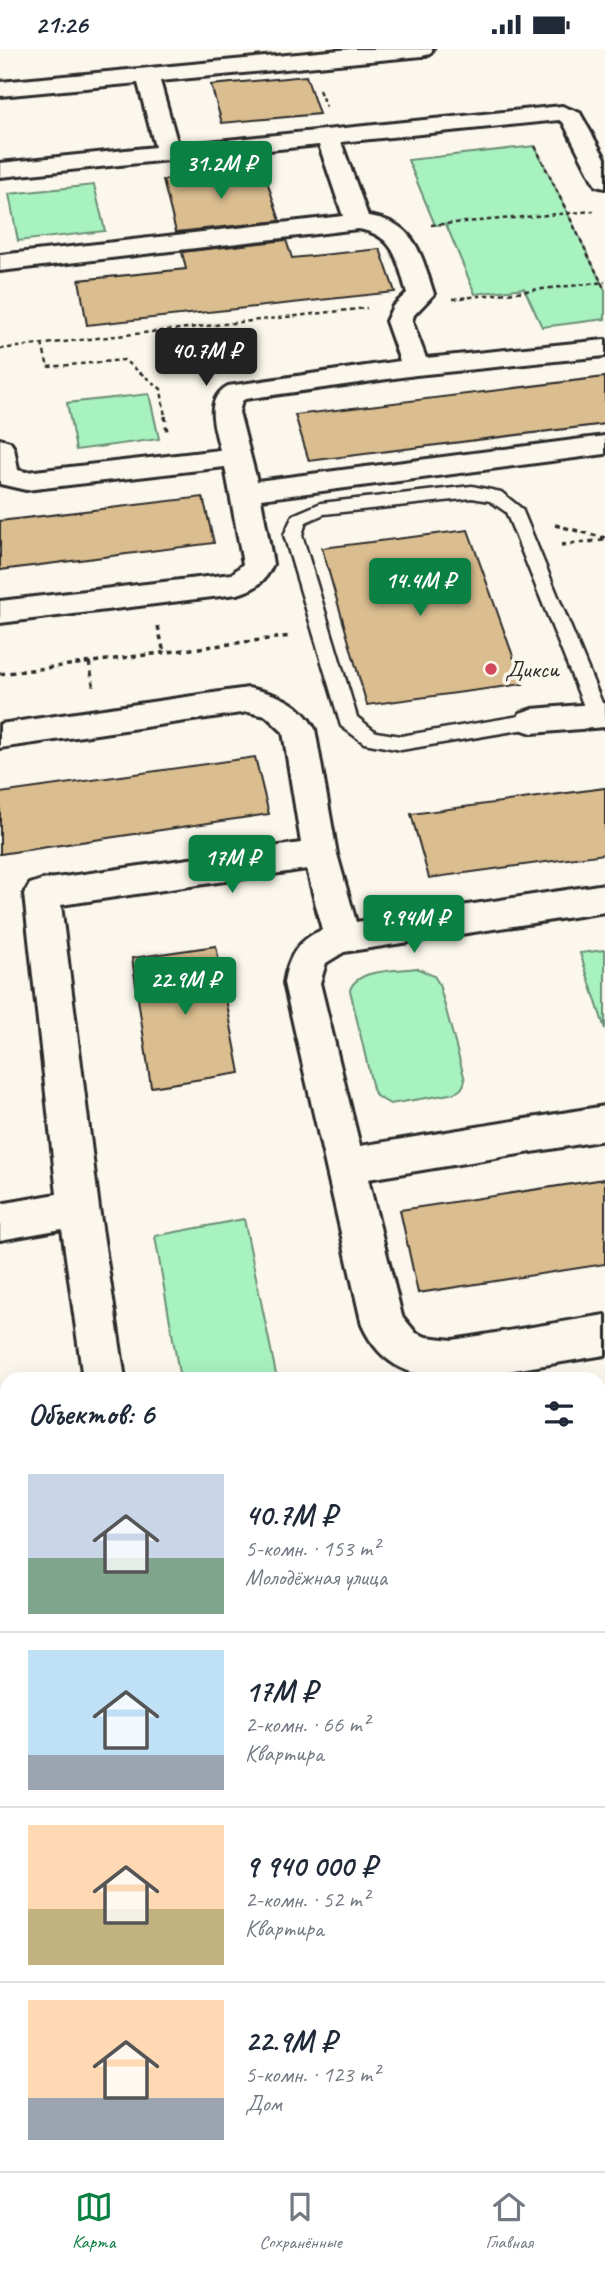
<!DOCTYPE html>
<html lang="ru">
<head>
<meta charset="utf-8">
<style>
  :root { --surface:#fff; --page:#f2f2f3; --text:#1f2937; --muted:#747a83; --line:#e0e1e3; --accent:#0b8043 }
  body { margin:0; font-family:Caveat,sans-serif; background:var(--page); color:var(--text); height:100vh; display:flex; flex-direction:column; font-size:26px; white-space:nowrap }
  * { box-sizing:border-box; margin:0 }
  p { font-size:23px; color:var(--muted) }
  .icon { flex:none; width:38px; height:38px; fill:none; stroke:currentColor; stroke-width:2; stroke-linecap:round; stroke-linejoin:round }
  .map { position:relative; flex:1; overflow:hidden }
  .sheet { position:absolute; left:0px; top:1323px; width:606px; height:800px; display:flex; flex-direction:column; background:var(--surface); border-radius:21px 21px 0 0; box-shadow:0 7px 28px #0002 }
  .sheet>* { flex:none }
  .price { position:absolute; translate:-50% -60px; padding:0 16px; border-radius:7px; background:var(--accent); color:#fff; font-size:23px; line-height:46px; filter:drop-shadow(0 2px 4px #0008) }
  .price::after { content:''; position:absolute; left:50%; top:42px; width:21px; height:16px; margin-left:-10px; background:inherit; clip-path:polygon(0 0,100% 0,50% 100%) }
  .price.active { background:#222; color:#fff }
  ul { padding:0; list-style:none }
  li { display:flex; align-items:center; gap:21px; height:175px; padding:0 28px }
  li+li { border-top:2px solid var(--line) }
  li span { display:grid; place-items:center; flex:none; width:196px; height:140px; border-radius:0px; color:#555 }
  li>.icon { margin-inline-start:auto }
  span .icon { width:84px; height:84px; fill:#fffc; stroke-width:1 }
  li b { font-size:30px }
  h2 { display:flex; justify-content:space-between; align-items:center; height:84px; padding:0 28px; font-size:30px }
  .status { display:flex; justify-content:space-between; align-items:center; height:49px; padding:0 35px; background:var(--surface); direction:ltr }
  .status svg { height:19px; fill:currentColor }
  .dock { display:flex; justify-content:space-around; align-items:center; height:98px; border-top:2px solid var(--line); background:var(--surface); font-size:19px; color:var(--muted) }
  .dock a { display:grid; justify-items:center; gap:4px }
  .dock .active { color:var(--accent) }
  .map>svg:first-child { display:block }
  .built { fill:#f1e6d0 }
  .green { fill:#a8f2c0; stroke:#6a8e76; stroke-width:2 }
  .building { fill:#dbbe90; stroke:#2b2b2b; stroke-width:2 }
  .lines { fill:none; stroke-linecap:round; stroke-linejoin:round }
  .service-casing { stroke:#2b2b2b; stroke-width:5 }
  .minor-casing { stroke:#2b2b2b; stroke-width:6 }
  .path-far1 { stroke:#2b2b2b; stroke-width:2.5; stroke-dasharray:4.5 3.5; stroke-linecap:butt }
  .path { stroke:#2b2b2b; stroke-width:3.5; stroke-dasharray:5 4.5; stroke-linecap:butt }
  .service { fill:#fbf7ec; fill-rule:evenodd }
  .minor { fill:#fbf7ec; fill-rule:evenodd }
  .poi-dot { fill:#d1495b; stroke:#fbf7ec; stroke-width:2.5 }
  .labels { text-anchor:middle; stroke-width:7; stroke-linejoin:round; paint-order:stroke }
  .poi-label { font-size:24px; fill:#2b2b2b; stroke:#fbf7ec; text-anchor:start }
</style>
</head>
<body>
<div class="status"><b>21:26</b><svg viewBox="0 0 49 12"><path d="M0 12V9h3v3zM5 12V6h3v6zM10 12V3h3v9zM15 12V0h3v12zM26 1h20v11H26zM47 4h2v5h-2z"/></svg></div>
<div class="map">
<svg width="605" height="2122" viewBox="0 0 605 2122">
  <rect width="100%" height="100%" fill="#fbf7ec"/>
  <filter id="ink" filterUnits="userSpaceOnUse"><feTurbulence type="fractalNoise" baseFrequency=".0143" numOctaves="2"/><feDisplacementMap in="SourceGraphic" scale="14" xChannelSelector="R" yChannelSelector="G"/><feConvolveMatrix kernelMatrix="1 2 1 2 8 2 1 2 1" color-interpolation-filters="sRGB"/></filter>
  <g filter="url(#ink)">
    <polygon class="built" points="605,2010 605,2122 0,2122 0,2069 7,2068 7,2116 598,2116 599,2011"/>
    <g class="green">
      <polygon points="535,97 605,241 605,270 542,278 524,239 475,245 446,175 435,176 408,111"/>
      <polygon points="94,136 105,182 18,192 9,145"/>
      <polygon points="149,345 159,390 76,401 67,354"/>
      <polygon points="605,901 605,980 580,904"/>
      <path d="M417,919l17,8 5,8 26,96c-2,9 -6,12 -15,14l-60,10 -14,-8 -3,-7 -23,-99c7,-22 48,-19 67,-22z"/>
      <polygon points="244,1170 277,1330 180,1330 155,1187"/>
    </g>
    <g class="building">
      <polygon points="306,27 319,65 222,74 211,36"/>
      <polygon points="263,120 280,172 176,183 163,131"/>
      <polygon points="286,191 292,209 380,200 395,243 87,276 79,231 186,220 182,203"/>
      <polygon points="605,328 605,375 309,412 295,366"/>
      <polygon points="203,448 214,494 0,521 0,472"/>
      <polygon points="468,481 523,635 367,656 322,499"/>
      <polygon points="255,708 269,765 0,805 0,744"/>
      <polygon points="605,739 605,805 429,829 411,765"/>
      <polygon points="216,897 240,1024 151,1038 132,909"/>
      <polygon points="605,1130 605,1215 418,1244 400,1161"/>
    </g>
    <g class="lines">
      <defs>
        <polygon id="service" points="472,437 501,443 522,460 605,661 605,668 597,672 590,670 587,665 506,463 490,452 472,449 324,465 306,473 302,486 357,668 376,683 401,687 532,665 539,667 542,672 539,677 532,679 401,701 364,694 341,677 284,486 293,466 321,454"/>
        <g id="minor">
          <path d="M351,0h82l-3,5 -8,2 -262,25 18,64 384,-39 18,7 25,45v30l-9,-2 -3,-5 -30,-59 -4,-2 -218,22 27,74c48,6 53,39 66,78l-20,21 -2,6 14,37 179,-18v16l-189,19 -171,24 -3,2 -3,11 18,69 348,-45v18l-344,45 12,65c-8,18 -17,25 -36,30l-237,29v-22l232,-27 11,-10 -18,-97 -199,23 -26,-6v-45l10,3 4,6 4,22 8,2 194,-22c-5,-23 -17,-50 8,-64l172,-25 -14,-40 7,-15 14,-13c-10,-32 -11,-58 -49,-64l-358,42v-16l343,-39 -24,-71 -319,32v-14l155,-16 -17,-64 -138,13v-14z"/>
          <path d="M248,639c30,6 52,14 67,41l22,125 19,68 249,-38v28l-261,40 -18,11 -6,20 40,163 245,-40v34l-237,39 34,137 14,17 10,4 27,3 152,-25v40l-146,24c-45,0 -78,-12 -97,-54l-78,-342c4,-25 13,-43 38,-53l-15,-61 -246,36 38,303 26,171h-42l-21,-150 -62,11v-36l57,-10 -33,-300 6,-10 12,-4 259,-37 -18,-111 -17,-16 -18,-4 -248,36v-24z"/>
          <polygon points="605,654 605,678 532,684 520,680 516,672 520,664 532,660"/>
          <polygon points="598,1682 605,1685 605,1755 598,1753"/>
          <polygon points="7,1835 7,1885 0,1887 0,1837"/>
          <polygon points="605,1867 605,1919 598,1920 598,1868"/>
          <polygon points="7,1954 7,2006 0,2007 0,1955"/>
        </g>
      </defs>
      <use href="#service" class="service-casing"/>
      <use href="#minor" class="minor-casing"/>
      <g class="path-far1">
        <polyline points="319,41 326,58"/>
        <polyline points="535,97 605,241"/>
        <polyline points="431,176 594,162"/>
        <polyline points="453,250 605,233"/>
        <polyline points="42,295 48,318 124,311 161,340 165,368"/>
        <polyline points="0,300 367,259"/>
      </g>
      <g class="path">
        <polyline points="165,367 167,384"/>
        <polyline points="555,476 605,489"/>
        <polyline points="561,496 604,491"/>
        <polyline points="158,577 164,604"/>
        <polyline points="89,613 94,640"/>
        <polyline points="0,625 291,587"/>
      </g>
      <use href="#service" class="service"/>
      <use href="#minor" class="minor"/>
    </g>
  </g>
  <circle class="poi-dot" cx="491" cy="620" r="7"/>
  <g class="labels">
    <g class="poi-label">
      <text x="505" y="628">Дикси</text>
    </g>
  </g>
</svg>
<b class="price" style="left:221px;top:152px">31.2M ₽</b>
<b class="price active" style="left:206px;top:339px">40.7M ₽</b>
<b class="price" style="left:420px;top:569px">14.4M ₽</b>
<b class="price" style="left:232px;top:846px">17M ₽</b>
<b class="price" style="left:414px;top:906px">9.94M ₽</b>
<b class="price" style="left:185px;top:968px">22.9M ₽</b>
<section class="sheet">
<h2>Объектов: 6<svg class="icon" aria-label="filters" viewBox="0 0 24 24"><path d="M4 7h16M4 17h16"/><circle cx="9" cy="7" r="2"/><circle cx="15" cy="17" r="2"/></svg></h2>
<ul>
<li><span style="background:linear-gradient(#c9d6e8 60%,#7fa58c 0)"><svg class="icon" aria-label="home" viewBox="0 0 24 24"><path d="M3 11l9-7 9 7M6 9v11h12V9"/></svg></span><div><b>40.7M ₽</b><p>5-комн. · 153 m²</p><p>Молодёжная улица</p></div></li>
<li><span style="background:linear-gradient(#bfe0f5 75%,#9aa5b1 0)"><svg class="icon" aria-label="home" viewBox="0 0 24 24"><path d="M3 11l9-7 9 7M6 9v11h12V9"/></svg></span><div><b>17M ₽</b><p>2-комн. · 66 m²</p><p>Квартира</p></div></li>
<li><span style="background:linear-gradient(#ffd9b3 60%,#c2b280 0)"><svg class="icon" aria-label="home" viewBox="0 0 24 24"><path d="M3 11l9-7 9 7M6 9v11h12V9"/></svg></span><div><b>9 940 000 ₽</b><p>2-комн. · 52 m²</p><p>Квартира</p></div></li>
<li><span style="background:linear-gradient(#ffd9b3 70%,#9aa5b1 0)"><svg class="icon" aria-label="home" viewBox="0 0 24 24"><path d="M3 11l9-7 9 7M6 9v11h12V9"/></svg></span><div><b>22.9M ₽</b><p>5-комн. · 123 m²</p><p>Дом</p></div></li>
</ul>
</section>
</div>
<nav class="dock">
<a class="active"><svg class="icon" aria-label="map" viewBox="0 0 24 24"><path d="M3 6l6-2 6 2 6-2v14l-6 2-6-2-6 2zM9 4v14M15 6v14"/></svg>Карта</a>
<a><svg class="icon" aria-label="saved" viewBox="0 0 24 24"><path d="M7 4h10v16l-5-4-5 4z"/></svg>Сохранённые</a>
<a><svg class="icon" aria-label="home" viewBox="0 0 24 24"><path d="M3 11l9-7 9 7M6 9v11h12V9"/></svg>Главная</a>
</nav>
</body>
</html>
